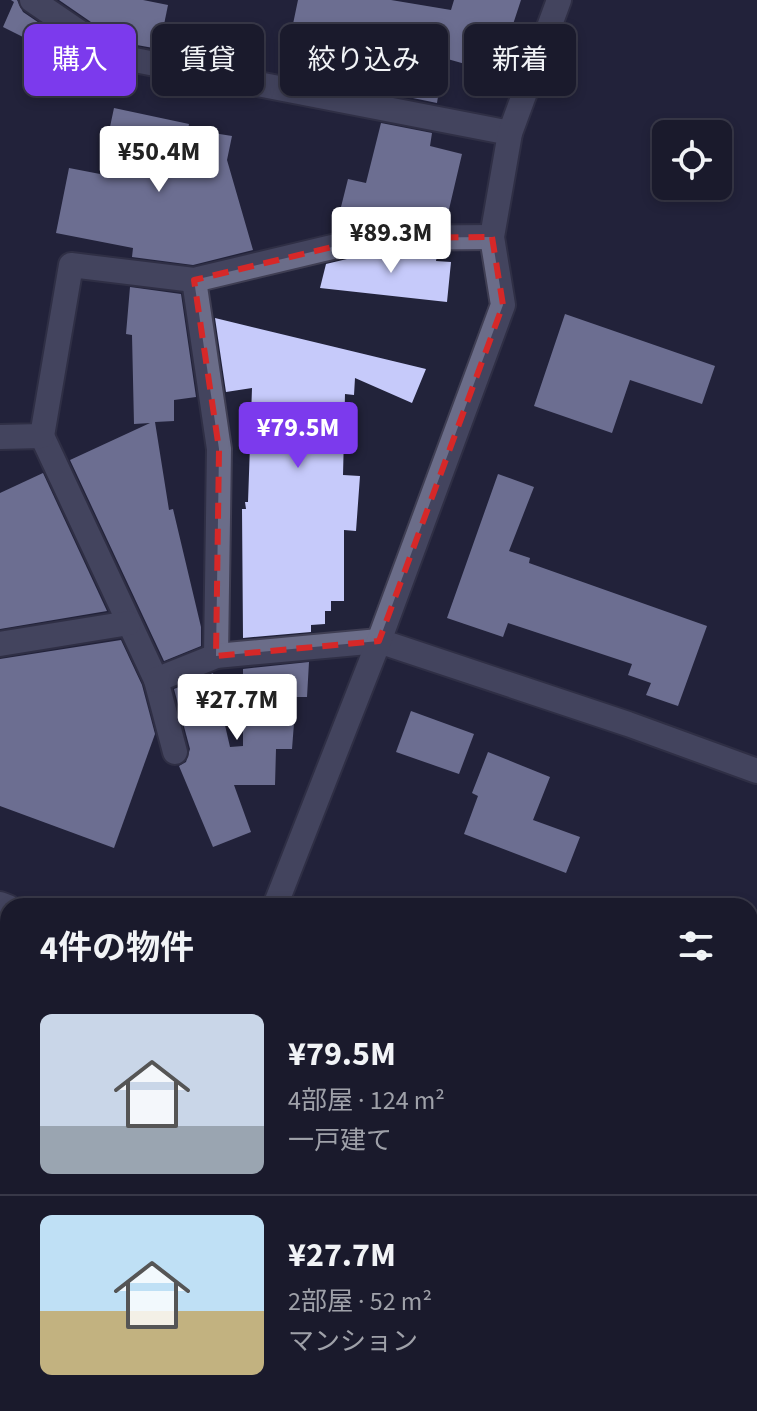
<!DOCTYPE html>
<html lang="ja">
<head>
<meta charset="utf-8">
<style>
  :root { --surface:#1a1a2c; --page:#232334; --text:#f1f3f6; --muted:#9fa1a9; --line:#383848; --accent:#7c3aed }
  body { margin:0; font-family:"Source Sans 3","Noto Sans JP",sans-serif; background:var(--page); color:var(--text); height:100vh; display:flex; flex-direction:column; font-size:30px; white-space:nowrap }
  * { box-sizing:border-box; margin:0 }
  p { font-size:26px; color:var(--muted) }
  .icon { flex:none; width:44px; height:44px; fill:none; stroke:currentColor; stroke-width:2; stroke-linecap:round; stroke-linejoin:round }
  .map { position:relative; flex:1; overflow:hidden }
  .sheet { position:absolute; left:0px; top:898px; width:758px; height:514px; display:flex; flex-direction:column; background:var(--surface); border-radius:24px 24px 0 0; box-shadow:0 4px 12px #0003,0 0 0 2px var(--line) }
  .sheet>* { flex:none }
  .guide { position:absolute; left:24px; top:24px; width:710px; height:72px; display:flex; gap:16px }
  .controls { position:absolute; left:652px; top:120px; display:grid; gap:16px }
  .controls a { display:grid; place-items:center; width:80px; height:80px; border-radius:12px; background:var(--surface); box-shadow:0 4px 12px #0003,0 0 0 2px var(--line); font-size:40px }
  .price { position:absolute; translate:-50% -68px; padding:0 18px; border-radius:8px; background:#fff; color:#222; font-size:26px; line-height:52px; filter:drop-shadow(0 2px 4px #0008) }
  .price::after { content:''; position:absolute; left:50%; top:48px; width:24px; height:18px; margin-left:-12px; background:inherit; clip-path:polygon(0 0,100% 0,50% 100%) }
  .price.on { background:var(--accent); color:#fff }
  ul { padding:0; list-style:none }
  li { display:flex; align-items:center; gap:24px; height:200px; padding:0 40px }
  li+li { border-top:2px solid var(--line) }
  li span { display:grid; place-items:center; flex:none; width:224px; height:160px; border-radius:12px; color:#555 }
  li>.icon { margin-inline-start:auto }
  span .icon { width:96px; height:96px; fill:#fffc; stroke-width:1 }
  li b { font-size:34px }
  h2 { display:flex; justify-content:space-between; align-items:center; height:96px; padding:0 40px; font-size:34px }
  .chip { padding:0 28px; border-radius:12px; background:var(--surface); box-shadow:0 4px 12px #0003,0 0 0 2px var(--line); font-size:28px; line-height:72px }
  .chip.on { background:var(--accent); color:#fff }
  .map>svg:first-child { display:block }
  .park { fill:url(#park-dots) }
  .building { fill:#c6cafa }
  .lines { fill:none; stroke-linecap:round; stroke-linejoin:round }
  .minor-casing { stroke:#3f3e53; stroke-width:28 }
  .minor { stroke:#6b6d89; stroke-width:24 }
  .marked { fill:none; stroke:#d62828; stroke-width:6; stroke-dasharray:16 10; stroke-linejoin:round }
</style>
</head>
<body>
<div class="map">
<svg width="757" height="1411" viewBox="0 0 757 1411">
  <defs>
    <pattern id="park-dots" width="8" height="8" patternUnits="userSpaceOnUse" patternTransform="scale(2)"><rect width="8" height="8" fill="#46486a"/><path d="M2 2h.1M6 6h.1" fill="none" stroke="#60617f" stroke-width="1.8" stroke-linecap="round"/></pattern>
  </defs>
  <rect width="100%" height="100%" fill="#22233a"/>
  <polygon class="park" points="0,925 8,928 8,1163 0,1183"/>
  <g class="building">
    <polygon points="11,0 17,0 23,12 48,29 43,47 3,27 14,2"/>
    <polygon points="59,0 143,0 168,5 159,49 120,42"/>
    <polygon points="298,0 391,0 451,10 454,0 521,0 497,73 444,58 437,103 311,77 312,65 306,64 308,51 288,48"/>
    <polygon points="114,108 189,124 188,129 232,136 227,160 253,250 193,265 132,257 133,248 56,233 69,168 100,174"/>
    <polygon points="381,123 432,133 430,146 462,154 446,222 370,223 335,231 348,179 366,183"/>
    <polygon points="438,252 436,261 451,262 447,302 320,288 326,264 372,253"/>
    <polygon points="130,287 181,294 196,397 174,400 174,421 155,422 169,510 173,509 201,627 201,646 164,661 70,460 150,423 134,424 132,335 126,334"/>
    <polygon points="565,314 715,366 702,404 630,380 612,433 534,406"/>
    <polygon points="215,318 426,369 412,403 355,378 354,395 345,394 343,475 360,476 356,531 344,530 344,601 331,601 331,611 325,611 325,624 311,625 311,632 243,638 242,509 246,509 245,502 248,502 252,388 226,392"/>
    <polygon points="43,473 107,611 0,629 0,493"/>
    <polygon points="498,474 534,487 509,551 530,558 529,563 707,626 678,706 646,695 651,683 628,675 632,664 508,623 503,637 447,618"/>
    <polygon points="121,640 142,685 155,734 114,848 0,806 0,659"/>
    <polygon points="309,662 307,697 296,697 292,749 276,749 275,785 234,785 251,832 213,847 179,766 186,762 190,749 174,689 213,673 230,747 243,746 243,669"/>
    <polygon points="411,711 474,734 459,774 396,752"/>
    <polygon points="488,752 550,777 533,820 580,837 566,873 464,834 478,796 472,793"/>
  </g>
  <g class="lines">
    <defs>
      <g id="minor">
        <polyline points="32,0 114,56 510,133"/>
        <polyline points="194,280 219,449 216,656"/>
        <polyline points="42,436 156,680 175,752"/>
        <polyline points="0,437 42,436 71,265 194,280 370,238 492,237"/>
        <polyline points="0,644 129,623"/>
        <polyline points="156,680 216,656 379,641 628,724 757,771"/>
        <polyline points="0,904 8,907"/>
        <polyline points="275,906 379,641 503,305 492,237 510,133 559,0"/>
        <polyline points="0,1329 8,1332"/>
        <polyline points="81,1411 83,1404"/>
      </g>
    </defs>
    <use href="#minor" class="minor-casing"/>
    <use href="#minor" class="minor"/>
  </g>
  <path d="M0 0H757V1411H0ZM492,237l11,68 -124,336 -163,15 3,-207 -25,-169 176,-42z" fill="#22233a" fill-opacity=".55" fill-rule="evenodd"/>
  <path class="marked" d="M492,237l11,68 -124,336 -163,15 3,-207 -25,-169 176,-42z"/>
</svg>
<div class="controls">
<a><svg class="icon" aria-label="locate" viewBox="0 0 24 24"><circle cx="12" cy="12" r="6"/><path d="M12 2v4M12 18v4M2 12h4M18 12h4"/></svg></a>
</div>
<b class="price" style="left:159px;top:194px">¥50.4M</b>
<b class="price" style="left:391px;top:275px">¥89.3M</b>
<b class="price on" style="left:298px;top:470px">¥79.5M</b>
<b class="price" style="left:237px;top:742px">¥27.7M</b>
<div class="guide">
<a class="chip on">購入</a>
<a class="chip">賃貸</a>
<a class="chip">絞り込み</a>
<a class="chip">新着</a>
</div>
<section class="sheet">
<h2>4件の物件<svg class="icon" aria-label="filters" viewBox="0 0 24 24"><path d="M4 7h16M4 17h16"/><circle cx="9" cy="7" r="2"/><circle cx="15" cy="17" r="2"/></svg></h2>
<ul>
<li><span style="background:linear-gradient(#c9d6e8 70%,#9aa5b1 0)"><svg class="icon" aria-label="home" viewBox="0 0 24 24"><path d="M3 11l9-7 9 7M6 9v11h12V9"/></svg></span><div><b>¥79.5M</b><p>4部屋 · 124 m²</p><p>一戸建て</p></div></li>
<li><span style="background:linear-gradient(#bfe0f5 60%,#c2b280 0)"><svg class="icon" aria-label="home" viewBox="0 0 24 24"><path d="M3 11l9-7 9 7M6 9v11h12V9"/></svg></span><div><b>¥27.7M</b><p>2部屋 · 52 m²</p><p>マンション</p></div></li>
</ul>
</section>
</div>
</body>
</html>
